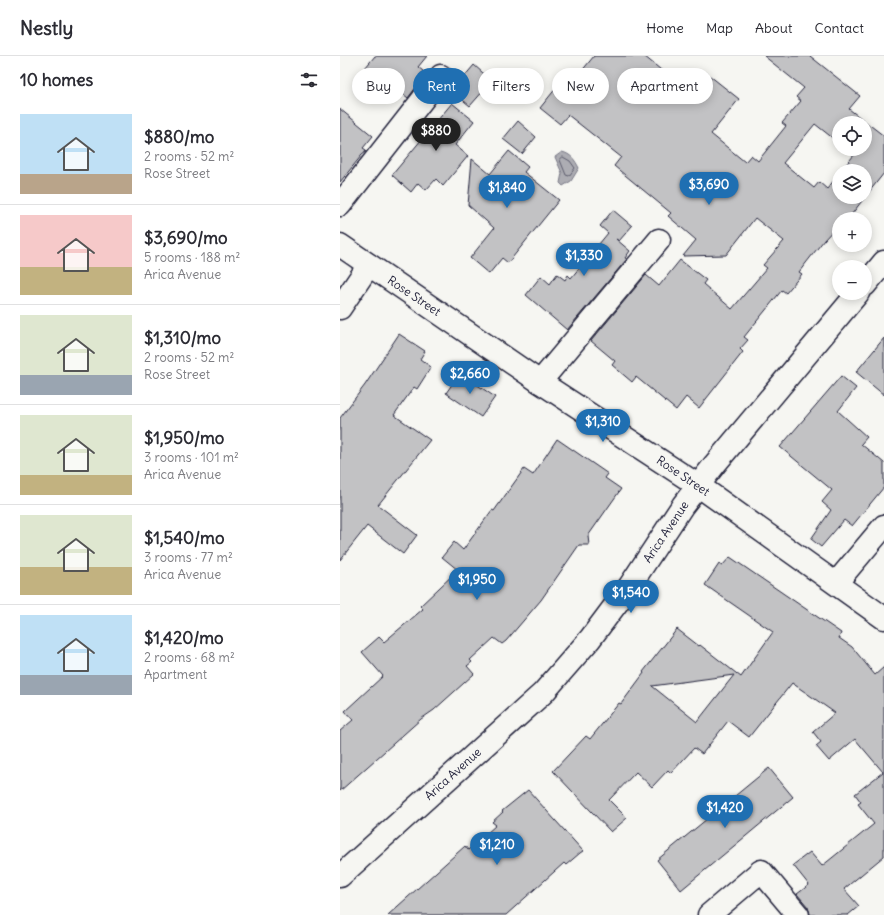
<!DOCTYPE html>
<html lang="en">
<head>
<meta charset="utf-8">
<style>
  :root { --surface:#fff; --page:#f2f2f3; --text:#2b2b33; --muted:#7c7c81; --line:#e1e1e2; --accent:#1f6fb2 }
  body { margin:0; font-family:Delius,sans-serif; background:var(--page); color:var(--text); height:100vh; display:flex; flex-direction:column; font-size:15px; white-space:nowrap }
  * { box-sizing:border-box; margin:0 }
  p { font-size:13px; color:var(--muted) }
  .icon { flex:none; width:22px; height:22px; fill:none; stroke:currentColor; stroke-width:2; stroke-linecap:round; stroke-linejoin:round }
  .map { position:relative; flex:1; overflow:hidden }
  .side { display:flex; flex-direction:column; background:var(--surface); width:340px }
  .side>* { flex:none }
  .guide { position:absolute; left:12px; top:12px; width:380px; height:36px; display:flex; gap:8px }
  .tools { position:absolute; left:492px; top:60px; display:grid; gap:8px }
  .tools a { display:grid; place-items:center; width:40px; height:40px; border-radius:50%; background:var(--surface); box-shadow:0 2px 10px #0003; font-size:20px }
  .price { position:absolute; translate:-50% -34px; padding:0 9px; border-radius:14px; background:var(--accent); color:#fff; font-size:13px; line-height:26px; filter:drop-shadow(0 1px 2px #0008) }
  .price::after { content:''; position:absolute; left:50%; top:24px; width:12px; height:9px; margin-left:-6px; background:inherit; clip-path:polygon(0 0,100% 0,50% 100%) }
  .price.on { background:#222; color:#fff }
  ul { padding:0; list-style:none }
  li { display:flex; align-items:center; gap:12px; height:100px; padding:0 20px }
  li+li { border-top:1px solid var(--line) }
  li span { display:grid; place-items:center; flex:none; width:112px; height:80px; border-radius:0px; color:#555 }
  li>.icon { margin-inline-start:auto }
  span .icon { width:48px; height:48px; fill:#fffc; stroke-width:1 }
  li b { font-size:17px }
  h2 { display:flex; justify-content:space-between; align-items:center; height:48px; padding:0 20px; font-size:17px }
  .pill { padding:0 14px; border-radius:18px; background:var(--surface); box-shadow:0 2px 10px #0003; font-size:14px; line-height:36px }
  .pill.on { background:var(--accent); color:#fff }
  header { display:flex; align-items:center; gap:24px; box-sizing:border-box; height:56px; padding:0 20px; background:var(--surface); border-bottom:1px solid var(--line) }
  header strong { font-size:19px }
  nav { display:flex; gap:22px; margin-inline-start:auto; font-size:14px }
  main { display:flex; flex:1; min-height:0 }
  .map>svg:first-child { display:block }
  .water { fill:#adadb3; stroke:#757583 }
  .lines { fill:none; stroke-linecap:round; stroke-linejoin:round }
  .shore { stroke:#5a5a6b; stroke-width:1 }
  .building { fill:#c2c2c4; stroke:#22223b; fill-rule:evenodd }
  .minor-casing { stroke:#22223b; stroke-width:25 }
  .minor { stroke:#f6f6f2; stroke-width:22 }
  .labels { text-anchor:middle; stroke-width:3; stroke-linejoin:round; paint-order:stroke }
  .street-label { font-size:12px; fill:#22223b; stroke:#f6f6f2 }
</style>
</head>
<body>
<header>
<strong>Nestly</strong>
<nav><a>Home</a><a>Map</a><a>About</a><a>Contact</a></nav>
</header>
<main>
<section class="side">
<h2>10 homes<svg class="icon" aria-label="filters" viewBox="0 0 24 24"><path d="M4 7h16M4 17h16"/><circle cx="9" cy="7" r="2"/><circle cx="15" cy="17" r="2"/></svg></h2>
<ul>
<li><span style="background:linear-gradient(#bfe0f5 75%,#b9a48a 0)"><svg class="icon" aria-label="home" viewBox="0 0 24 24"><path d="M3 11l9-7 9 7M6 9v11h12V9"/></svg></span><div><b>$880/mo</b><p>2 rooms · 52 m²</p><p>Rose Street</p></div></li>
<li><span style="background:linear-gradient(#f6c9c9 65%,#c2b280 0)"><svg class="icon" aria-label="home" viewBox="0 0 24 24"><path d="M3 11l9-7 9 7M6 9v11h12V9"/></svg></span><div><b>$3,690/mo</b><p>5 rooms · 188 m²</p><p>Arica Avenue</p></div></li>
<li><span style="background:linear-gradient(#dfe7d0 75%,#9aa5b1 0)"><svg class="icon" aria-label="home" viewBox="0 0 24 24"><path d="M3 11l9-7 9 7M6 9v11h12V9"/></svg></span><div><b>$1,310/mo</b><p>2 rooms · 52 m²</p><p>Rose Street</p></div></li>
<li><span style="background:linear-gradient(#dfe7d0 75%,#c2b280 0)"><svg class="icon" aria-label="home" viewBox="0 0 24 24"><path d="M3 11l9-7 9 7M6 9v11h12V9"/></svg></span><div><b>$1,950/mo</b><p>3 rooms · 101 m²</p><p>Arica Avenue</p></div></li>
<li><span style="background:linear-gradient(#dfe7d0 65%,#c2b280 0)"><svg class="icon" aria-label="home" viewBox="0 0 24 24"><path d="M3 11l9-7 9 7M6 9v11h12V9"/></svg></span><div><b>$1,540/mo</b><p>3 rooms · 77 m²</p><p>Arica Avenue</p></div></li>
<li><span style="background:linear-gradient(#bfe0f5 75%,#9aa5b1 0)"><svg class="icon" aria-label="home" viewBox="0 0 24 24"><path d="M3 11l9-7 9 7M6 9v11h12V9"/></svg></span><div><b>$1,420/mo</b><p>2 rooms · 68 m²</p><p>Apartment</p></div></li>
</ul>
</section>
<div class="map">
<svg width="544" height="859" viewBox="0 0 544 859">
  <rect width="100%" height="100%" fill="#f6f6f2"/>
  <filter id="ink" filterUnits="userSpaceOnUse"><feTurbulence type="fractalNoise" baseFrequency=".025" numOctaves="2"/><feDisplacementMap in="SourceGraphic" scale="8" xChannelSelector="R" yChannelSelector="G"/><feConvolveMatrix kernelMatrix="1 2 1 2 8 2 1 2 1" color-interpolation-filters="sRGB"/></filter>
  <g filter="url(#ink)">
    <path class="water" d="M222,96c9,2 13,8 17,16l-8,13 -8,5 -3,-3 2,-10 -7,-16z"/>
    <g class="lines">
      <polygon class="shore" points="223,101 230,105 235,112 229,120 226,119 220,104"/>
    </g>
    <g class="building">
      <polygon points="35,0 87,0 78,11 83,15 80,19 83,22 68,42 52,29 49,32 25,12"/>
      <polygon points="254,0 304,0 348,36 365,16 399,43 371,78 405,106 411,99 418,105 446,70 442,67 461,45 456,41 464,32 424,0 470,0 520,40 509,53 544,80 544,117 525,141 525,115 501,115 514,99 506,93 525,93 525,67 499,67 499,87 475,68 443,107 474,132 479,126 487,133 499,118 499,141 525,141 508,163 499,163 499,173 496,171 484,184 459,216 462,218 446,237 442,234 404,281 408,284 400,293 403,296 359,352 346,341 336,354 296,321 292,326 272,309 275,305 251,285 306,219 319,230 340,204 366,224 363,228 392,253 427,212 423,209 444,185 415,162 386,199 343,200 356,184 328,160 331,157 274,110 281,101 228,59 220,68 200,52 225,21 232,27"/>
      <polygon points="134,9 152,25 130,50 112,35"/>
      <polygon points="112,47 134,65 115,89 128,100 103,130 96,123 86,134 78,127 71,136 52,119"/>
      <polygon points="0,53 33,80 23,92 26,94 0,126"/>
      <polygon points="178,65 196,81 182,98 163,83"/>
      <polygon points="169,95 188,111 184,116 219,144 168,207 162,202 149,218 130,202 154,172 128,149 132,103 150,118"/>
      <polygon points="273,154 292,170 279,185 276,183 290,195 285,202 287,203 227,274 186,239 201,220 210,228 217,218 225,224 228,219 231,222 268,177 260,170"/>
      <polygon points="59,278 85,295 80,303 91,311 77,333 74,331 54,359 90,384 38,449 77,479 63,498 27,470 0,504 0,362 25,329"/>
      <polygon points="544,282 544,339 516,316"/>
      <polygon points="120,317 155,341 141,361 106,337"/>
      <polygon points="501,320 516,332 498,355 527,381 521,388 544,407 544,431 512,470 504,464 481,491 471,483 491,454 482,446 492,434 440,391"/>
      <polygon points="217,383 268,418 265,422 281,433 248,480 249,489 239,489 201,544 166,585 162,588 154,582 130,604 132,606 127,610 134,618 94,654 81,663 0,735 0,675 13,664 5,655 43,620 22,596 39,581 44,586 83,553 80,550 118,514 102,501 114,486 123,494 152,454 154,455 184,413 193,419"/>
      <path d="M390,501l111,76 -2,5 13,9 23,28 9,-8v189l-40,33 15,17 -11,9h-38l-2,-8 -11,-13 12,-9 -16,-20 17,-13 12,14 52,-42 -16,-20 3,-2 -6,-8 28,-22 -28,-33 -26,22 -13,-15 5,-4 -8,-10 22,-19 -43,-30 -43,54 -21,-16 -26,33 -8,-6 -23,25 -3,-3 -16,17 -16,-15 -27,28 18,18 -16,14 -58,-61 33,-35 4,3 29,-36 2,1 23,-31 -1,-1 34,-43 22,17 1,-1 41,32 32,-45 -68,-47 14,-21 3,2zM394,619l-37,47 -45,-36z"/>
      <polygon points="429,712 453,741 341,834 317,804"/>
      <polygon points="188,734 243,795 240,797 226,809 224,807 166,859 48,859 125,790 128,794 156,769 152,766 163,756 162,755"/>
    </g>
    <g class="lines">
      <defs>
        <g id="minor">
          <polyline points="0,149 101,20"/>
          <polyline points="0,189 200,326 359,430 544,562"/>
          <polyline points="525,229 544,206"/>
          <polyline points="0,252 29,209"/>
          <polyline points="200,326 319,184"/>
          <polyline points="497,526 544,470"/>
          <polyline points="0,820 203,637 250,583 289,531 343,449 375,408 518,237"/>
          <polyline points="369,859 421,815 458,859"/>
        </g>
      </defs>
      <use href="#minor" class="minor-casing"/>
      <use href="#minor" class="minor"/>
    </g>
  </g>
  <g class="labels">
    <g class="street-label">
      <text transform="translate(74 240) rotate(34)" y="4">Rose Street</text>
      <text transform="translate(343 420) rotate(34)" y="4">Rose Street</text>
      <text transform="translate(326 476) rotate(-56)" y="4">Arica Avenue</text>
      <text transform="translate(113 718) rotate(-42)" y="4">Arica Avenue</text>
    </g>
  </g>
</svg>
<div class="tools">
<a><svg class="icon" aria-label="locate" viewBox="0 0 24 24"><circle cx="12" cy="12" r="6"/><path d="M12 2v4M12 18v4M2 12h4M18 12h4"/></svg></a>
<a><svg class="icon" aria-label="layers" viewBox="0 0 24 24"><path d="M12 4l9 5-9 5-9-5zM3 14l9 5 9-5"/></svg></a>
<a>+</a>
<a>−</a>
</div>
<b class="price on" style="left:96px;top:96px">$880</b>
<b class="price" style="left:369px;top:150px">$3,690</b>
<b class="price" style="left:167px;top:153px">$1,840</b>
<b class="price" style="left:244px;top:221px">$1,330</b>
<b class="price" style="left:130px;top:339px">$2,660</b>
<b class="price" style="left:263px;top:387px">$1,310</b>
<b class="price" style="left:137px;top:545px">$1,950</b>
<b class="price" style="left:291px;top:558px">$1,540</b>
<b class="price" style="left:385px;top:773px">$1,420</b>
<b class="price" style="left:157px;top:810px">$1,210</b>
<div class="guide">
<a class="pill">Buy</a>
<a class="pill on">Rent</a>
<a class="pill">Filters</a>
<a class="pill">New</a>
<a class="pill">Apartment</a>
</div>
</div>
</main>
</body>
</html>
